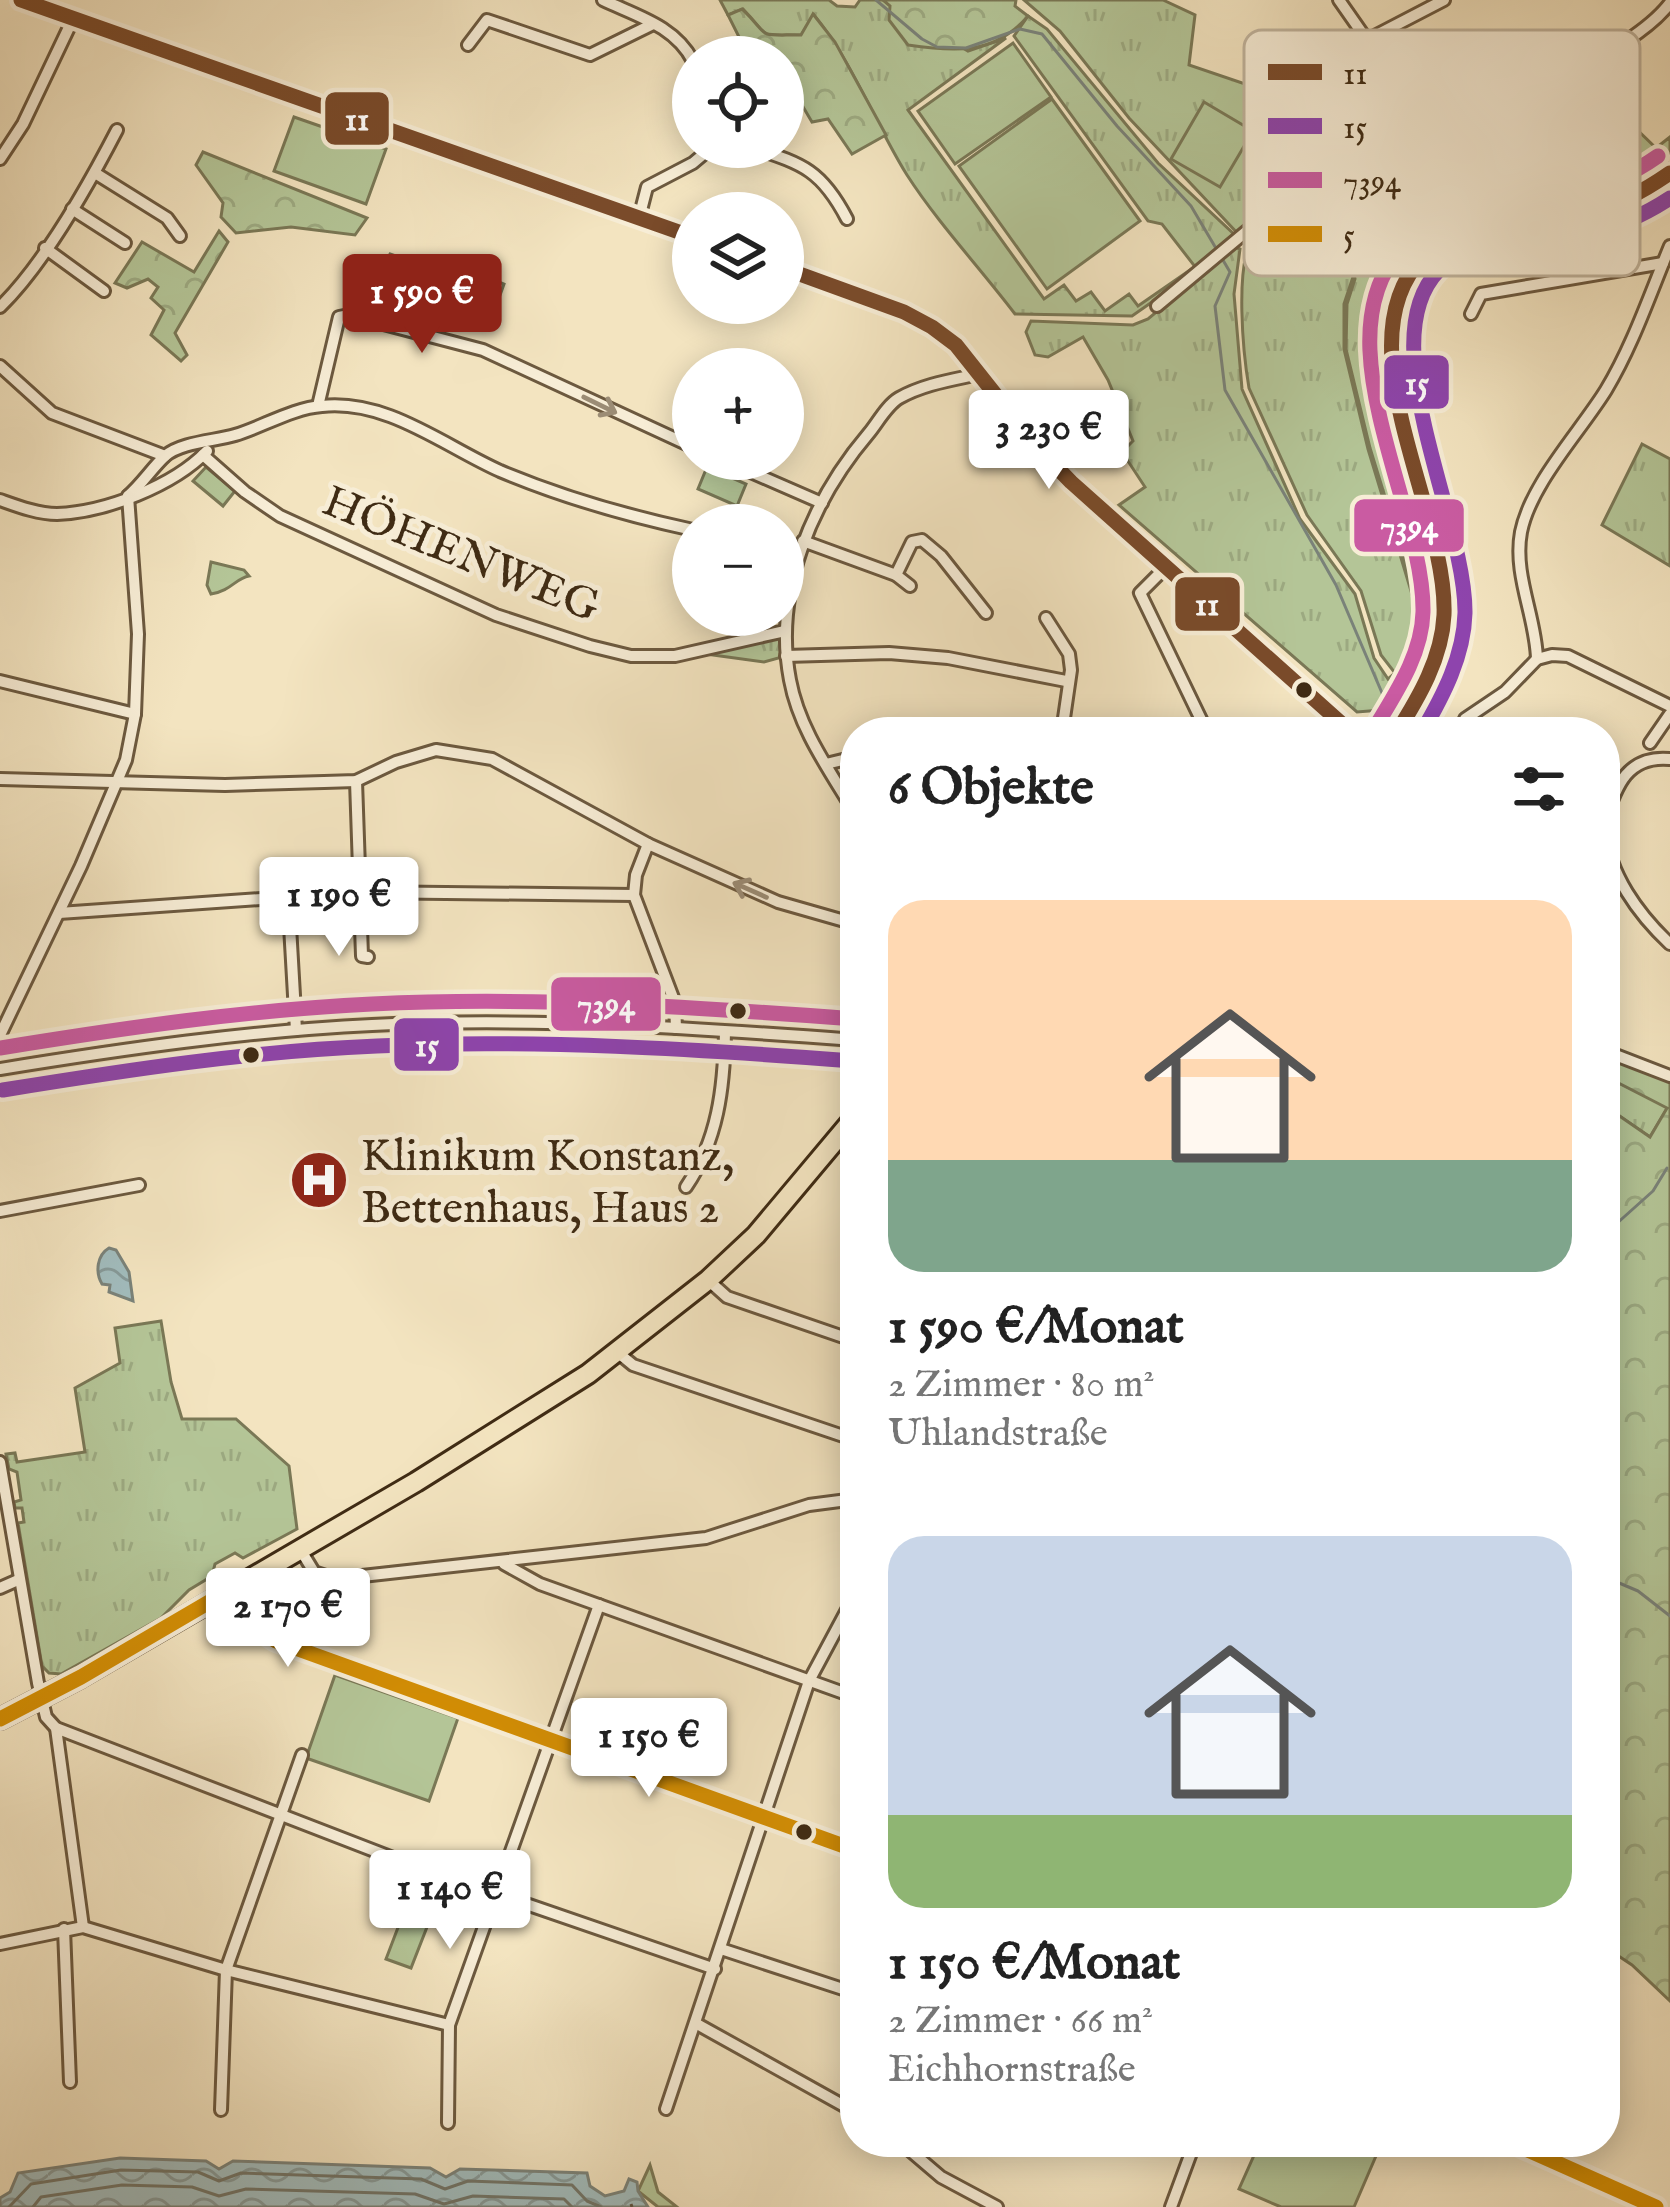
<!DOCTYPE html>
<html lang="de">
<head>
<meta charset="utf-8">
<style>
  :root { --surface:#fff; --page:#f6f6f6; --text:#222; --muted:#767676; --accent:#8f2418 }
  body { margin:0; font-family:"IM FELL English",serif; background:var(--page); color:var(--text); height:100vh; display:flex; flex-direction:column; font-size:45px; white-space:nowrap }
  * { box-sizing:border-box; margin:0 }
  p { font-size:39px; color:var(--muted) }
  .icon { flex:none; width:66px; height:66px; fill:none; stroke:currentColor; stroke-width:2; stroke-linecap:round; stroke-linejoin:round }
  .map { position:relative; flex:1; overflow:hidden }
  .side { position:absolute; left:840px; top:717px; width:780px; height:1440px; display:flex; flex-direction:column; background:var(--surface); border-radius:48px; box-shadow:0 6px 30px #0003 }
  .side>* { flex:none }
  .fabs { position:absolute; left:672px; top:36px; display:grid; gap:24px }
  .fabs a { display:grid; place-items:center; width:132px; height:132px; border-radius:50%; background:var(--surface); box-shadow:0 6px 30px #0003; font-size:60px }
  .price { position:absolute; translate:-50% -102px; padding:0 27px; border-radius:12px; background:#fff; color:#222; font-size:39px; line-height:78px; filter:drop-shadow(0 3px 6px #0008) }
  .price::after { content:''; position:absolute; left:50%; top:72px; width:36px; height:27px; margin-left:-18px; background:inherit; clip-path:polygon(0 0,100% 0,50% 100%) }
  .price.active { background:var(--accent); color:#fff }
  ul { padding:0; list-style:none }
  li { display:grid; align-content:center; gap:24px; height:636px; padding:0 48px }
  li span { display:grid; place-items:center; height:372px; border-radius:36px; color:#555 }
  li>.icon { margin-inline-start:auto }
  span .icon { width:216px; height:216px; fill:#fffc; stroke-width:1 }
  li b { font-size:51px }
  h2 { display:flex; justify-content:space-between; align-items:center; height:144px; padding:0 48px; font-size:51px }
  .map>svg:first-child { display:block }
  .grass { fill:url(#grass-tufts); stroke:#7a7856; stroke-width:3 }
  .forest { fill:url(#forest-crowns); stroke:#7a7856; stroke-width:3 }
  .pitch { fill:#b4c597; stroke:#7a7856; stroke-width:3 }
  .water { fill:url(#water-waves); stroke:#7a8279; stroke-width:3 }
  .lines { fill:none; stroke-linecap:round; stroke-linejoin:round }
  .shore { stroke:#707468; stroke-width:3 }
  .stream { stroke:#7a8279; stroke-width:3 }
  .ferry { stroke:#584f3e; stroke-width:3; stroke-dasharray:15 12; stroke-linecap:butt }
  .street-casing { stroke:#6c593f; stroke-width:16 }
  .primary-casing { stroke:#3f2b14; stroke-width:24 }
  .street { stroke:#f7edd6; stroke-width:10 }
  .primary { stroke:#f3e4c0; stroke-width:18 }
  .bus-1-casing { stroke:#f7edd6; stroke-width:24 }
  .bus-2-casing { stroke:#f7edd6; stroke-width:24 }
  .bus-3-casing { stroke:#f7edd6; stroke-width:24 }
  .bus-4-casing { stroke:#f7edd6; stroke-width:24 }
  .bus-1 { stroke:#7a4b2a; stroke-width:15 }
  .bus-2 { stroke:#8e44ad; stroke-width:15 }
  .bus-3 { stroke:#ca5ba2; stroke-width:15 }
  .bus-4 { stroke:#d28d04; stroke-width:15 }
  .oneway { stroke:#9b8c75 }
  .bus-dot { fill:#3f2b14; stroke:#f7edd6; stroke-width:4.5 }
  .labels { text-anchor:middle; stroke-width:10; stroke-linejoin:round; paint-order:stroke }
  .street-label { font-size:45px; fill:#3f2b14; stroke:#f7edd6 }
  .poi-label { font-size:45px; fill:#3f2b14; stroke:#f7edd6; text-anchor:start }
  .key { fill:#f7edd6; stroke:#c0b39c; stroke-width:3 }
  .key-label { font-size:33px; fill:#3f2b14 }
  .line-badge { stroke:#f7edd6; stroke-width:4.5 }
  .badge-label { font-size:33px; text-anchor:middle; font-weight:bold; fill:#fff }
</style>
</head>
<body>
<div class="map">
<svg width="1670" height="2207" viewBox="0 0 1670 2207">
  <defs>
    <pattern id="grass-tufts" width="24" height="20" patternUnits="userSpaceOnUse" patternTransform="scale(3)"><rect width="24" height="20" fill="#b4c597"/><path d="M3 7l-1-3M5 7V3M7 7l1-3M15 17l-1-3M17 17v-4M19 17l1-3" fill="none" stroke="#9ca981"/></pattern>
    <pattern id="forest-crowns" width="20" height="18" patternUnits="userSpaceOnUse" patternTransform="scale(3)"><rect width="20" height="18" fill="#b4c597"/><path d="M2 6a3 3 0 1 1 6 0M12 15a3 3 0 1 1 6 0" fill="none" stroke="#9ca981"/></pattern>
    <pattern id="water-waves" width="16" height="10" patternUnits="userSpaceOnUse" patternTransform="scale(3)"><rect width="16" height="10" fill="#a1bcbd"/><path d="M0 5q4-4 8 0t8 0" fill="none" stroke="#859998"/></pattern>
  </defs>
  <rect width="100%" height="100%" fill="#f3e4c0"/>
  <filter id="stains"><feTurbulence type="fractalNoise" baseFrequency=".00167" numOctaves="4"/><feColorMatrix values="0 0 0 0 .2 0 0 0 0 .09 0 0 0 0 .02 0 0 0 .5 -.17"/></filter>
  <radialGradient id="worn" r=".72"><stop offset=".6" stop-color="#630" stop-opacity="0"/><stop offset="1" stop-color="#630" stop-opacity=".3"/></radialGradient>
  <g class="grass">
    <path d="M720,0h109l8,6 18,1 5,-7h23l85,51 38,-13 -98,72 136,189 20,-14 12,16 15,-9 14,19 24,-17 9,12 55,-38 2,4 -63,44 -117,-2c-35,-46 -77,-91 -108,-139 -33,-53 -53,-111 -93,-160l-13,20c-47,-1 -28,5 -58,-26l-15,6z"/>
    <polygon points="1024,0 1163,0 1195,15 1189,65 1316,108 1242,238 1129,118 1060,31"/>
    <polygon points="1028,16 1047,29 1158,163 1237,237 1196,268 1162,224 1148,221 1014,36"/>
    <path d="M1336,105l39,18 -33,65 8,27 52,-6 20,-22 -2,-42 20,-2 8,47 68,-3 37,-13 44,2 28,-17 -10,-35 12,-4 29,28 14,-11v18c-31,20 -64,39 -101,46 -103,23 -191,4 -200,144l60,226 5,40 -15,58 -25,40 -37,3 -238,-207 26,-18 -23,-35 11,-11 -25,-61 -25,-43 -35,20 -13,-2 -9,-23 5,-11 102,4 15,-6 87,-72 5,2 -6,45 8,95 58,130 55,75 19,64 14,21 7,-6 -14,-18 -20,-64 -54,-76 -58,-127c-6,-35 -14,-120 3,-149l94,-2 7,40 -9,27v45l24,100 50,165 -20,57 9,-9 14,-48 -51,-166 -24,-99 1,-45 8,-25 -7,-43 38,-3 2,-5 -130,1 12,-16 51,-101z"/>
    <polygon points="390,254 477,284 487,277 504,284 491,320 457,302 352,270 355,259 368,267 384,268"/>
    <polygon points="1642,444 1670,459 1670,566 1602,525"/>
    <path d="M211,562l33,8 5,6c-13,2 -18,15 -38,18l-4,-9z"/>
    <polygon points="784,632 786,656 764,662 691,652"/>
    <polygon points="1605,1076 1668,1107 1650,1137 1605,1106"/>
    <polygon points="161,1321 171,1382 182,1419 236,1419 289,1466 297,1529 243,1558 235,1553 215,1564 212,1576 189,1590 161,1618 61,1674 49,1673 42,1666 18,1523 24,1522 22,1508 15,1508 14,1502 21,1500 17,1472 9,1469 6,1454 15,1453 17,1462 85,1452 75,1388 120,1363 115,1328"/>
    <polygon points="289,1583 310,1586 291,1635 272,1625 255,1602"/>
    <polygon points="650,2165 658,2192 677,2207 658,2207 638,2191"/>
  </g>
  <g class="forest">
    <path d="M883,0h133l-1,6 13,10c-33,39 -74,36 -120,29l-19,-25 1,-14z"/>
    <path d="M742,9c31,30 11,26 59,26l12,-21 22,28 51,93 -34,19 -24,-35 -16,3 -23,-39 -6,-1v-25h-34l-21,-42z"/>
    <polygon points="203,152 367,218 355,235 291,227 236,233 221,217 223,203 196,165"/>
    <polygon points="219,231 228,242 175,333 187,355 181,361 151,335 164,310 151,298 158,287 148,279 127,288 115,283 142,242 194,272"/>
    <polygon points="1605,1051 1670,1076 1670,2001 1632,1965 1605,1947 1605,1106 1650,1137 1667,1108 1605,1076"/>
  </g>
  <g class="pitch">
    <polygon points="1013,43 1051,97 955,164 918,111"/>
    <polygon points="1052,99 1140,221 1047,289 959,166"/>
    <polygon points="1204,102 1253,131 1220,187 1171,159"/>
    <polygon points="294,117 386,149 366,204 274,171"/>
    <polygon points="206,467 235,491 223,506 193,481"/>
    <polygon points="707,467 746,484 737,506 698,489"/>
    <polygon points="335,1675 458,1718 429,1801 306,1758"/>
    <polygon points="402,1917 427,1927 411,1968 386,1959"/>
    <polygon points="1260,2142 1382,2142 1354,2207 1281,2207 1239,2189"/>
  </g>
  <g class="water">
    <path d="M109,1248l7,2 13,22 4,29 -24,-9 1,-7 -8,-1c-7,-12 -5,-29 7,-36z"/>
    <polygon points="120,2158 206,2161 219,2169 233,2161 430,2168 446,2177 460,2169 587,2173 590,2186 605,2196 624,2191 629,2179 637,2182 638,2191 648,2207 0,2207 0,2198 10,2192 18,2173"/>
  </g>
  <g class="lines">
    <g class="shore">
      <polyline points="9,2207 31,2184 121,2170 198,2172 219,2181 241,2173 421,2179 445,2189 468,2181 572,2185 587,2201 601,2207"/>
      <polyline points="33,2207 41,2197 122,2185 192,2187 219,2196 246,2189 415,2194 444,2204 473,2196 564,2199 572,2207"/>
    </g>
    <g class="stream">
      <polyline points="876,0 922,39 937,47 966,48 1020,29 1042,34 1117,126 1191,206 1230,272 1215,306 1225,390 1336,585 1385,700 1382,704"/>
      <polyline points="1605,1234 1653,1191 1667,1168"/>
      <polyline points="1605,1577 1638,1591 1670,1616"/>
    </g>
    <polyline class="ferry" points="631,2204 632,2207"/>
    <defs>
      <g id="street">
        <polyline points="21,0 693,237"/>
        <path d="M603,0c34,16 72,26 90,61"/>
        <polyline points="1339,0 1367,40"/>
        <polyline points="468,45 487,20 590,55 653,24"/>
        <path d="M1326,91c27,17 64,33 97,30 63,-4 209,-67 247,-118"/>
        <path d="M751,147c51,17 70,22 96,72"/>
        <polyline points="0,159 23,124 73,19"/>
        <polyline points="95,173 167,218 180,236"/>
        <polyline points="72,209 125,243"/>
        <polyline points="639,218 647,187 693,163 712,147"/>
        <polyline points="45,248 104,291"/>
        <polyline points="783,268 904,312 932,327 956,345 1037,447 1071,482 1351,732"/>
        <polyline points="1157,306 1260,220 1331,82 1367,40 1444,0"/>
        <path d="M0,307c45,-44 88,-121 117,-177"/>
        <polyline points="1471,314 1481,294 1663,263"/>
        <polyline points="0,366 52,413 165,456"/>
        <polyline points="318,406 339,317 349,315 483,350 693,447"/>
        <polyline points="203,455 245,492 280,516 496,615 590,646 631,656 675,656 785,631"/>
        <polyline points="721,459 822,503"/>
        <path d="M128,496c14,-12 24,-28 37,-40 16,-14 50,-15 70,-21 27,-8 58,-27 87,-29 65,-7 122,40 178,65 62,26 128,45 193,59"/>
        <path d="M0,500c17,6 38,14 57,14 49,-2 116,-28 150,-63"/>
        <polyline points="803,541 896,575 910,586"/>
        <polyline points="1166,567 1140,593 1207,732"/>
        <polyline points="896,575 912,542 922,540 941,556 986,613"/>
        <polyline points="1046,618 1069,654 1071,670 1062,732"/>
        <polyline points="786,656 889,653 948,658 1066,681"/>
        <path d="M1537,659c-1,-42 -24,-84 -16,-127 10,-49 59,-100 85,-142 27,-45 44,-96 64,-144"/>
        <polyline points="0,681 135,714"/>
        <polyline points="1460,732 1465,719 1505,692 1537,659 1552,655 1568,656 1670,706"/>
        <polyline points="1650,743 1670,714"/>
        <polyline points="826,764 855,757"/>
        <polyline points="0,779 225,785 324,782 356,781 396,762 436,750 492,759 648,844 778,902 855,924"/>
        <polyline points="356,781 362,956 368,957"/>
        <path d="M855,813c-25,-42 -56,-84 -65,-133 -17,-89 22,-180 79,-247 9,-11 18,-28 30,-35 25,-14 53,-18 80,-24"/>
        <path d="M1605,821c11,-36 23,-66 65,-62"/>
        <path d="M1605,830c4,44 33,84 65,114"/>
        <polyline points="648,844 636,875 634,895 675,1003 676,1028"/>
        <polyline points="287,894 290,926 361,921"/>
        <polyline points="59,913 360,892 634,895"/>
        <polyline points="290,926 296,1030"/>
        <polyline points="0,1035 81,866 126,760 135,714 138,634 128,496"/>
        <polyline points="1605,1051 1670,1076"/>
        <path d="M0,1069c123,-20 247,-38 372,-44 161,-8 322,3 483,15"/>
        <path d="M686,1187c32,-47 38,-99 39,-155"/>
        <polyline points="0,1211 139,1185"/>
        <polyline points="708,1280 727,1297 855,1341"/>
        <polyline points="616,1351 633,1365 855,1440"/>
        <polyline points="0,1462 38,1683 46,1717 56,1728 398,1860 715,1969"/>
        <polyline points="300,1549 314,1572 335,1579 706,1538 809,1505 855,1499"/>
        <polyline points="504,1564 540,1584 855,1697"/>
        <polyline points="0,1588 18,1580"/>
        <polyline points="228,1591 252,1626 276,1641 855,1850"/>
        <polyline points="56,1728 83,1927"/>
        <polyline points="64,1929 70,2082"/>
        <polyline points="0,1944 83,1927 226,1970 449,2025"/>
        <polyline points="721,1949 855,1993"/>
        <polyline points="697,2024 855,2112"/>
        <polyline points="666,2109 809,1681 855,1595"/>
        <polyline points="221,2110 226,1970 302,1755"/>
        <polyline points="448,2123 449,2025 599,1605"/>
        <polyline points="900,2142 941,2177 997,2207"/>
        <polyline points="1510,2142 1656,2207"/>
        <polyline points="1171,2207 1195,2142"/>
      </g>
      <g id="primary">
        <path d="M1397,732c23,-37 44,-73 47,-117 9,-104 -108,-277 -21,-359 49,-47 131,-31 191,-52 20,-7 39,-19 56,-31"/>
        <polyline points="0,1719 81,1677 416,1482 588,1374 708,1280 756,1235 855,1117"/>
      </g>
    </defs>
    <use href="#street" class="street-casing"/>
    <use href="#primary" class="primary-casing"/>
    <use href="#street" class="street"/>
    <use href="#primary" class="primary"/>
    <defs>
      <g id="bus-1">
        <polyline points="21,0 693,237"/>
        <polyline points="783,268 904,312 932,327 956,345 1037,447 1071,482 1351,732"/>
        <path d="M1397,732c22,-35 45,-74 47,-117 4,-105 -105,-273 -20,-359 41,-42 111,-35 164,-45 31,-6 56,-20 82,-38"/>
      </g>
      <g id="bus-2">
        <path d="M1422,732c21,-36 42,-76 43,-119 1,-93 -95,-271 -27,-342 38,-39 109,-30 157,-40 28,-6 52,-18 75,-33"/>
        <path d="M3,1090c124,-20 248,-39 374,-44 159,-7 318,3 476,15"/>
      </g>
      <g id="bus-3">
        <path d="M1379,721c20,-33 43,-69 44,-109 2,-108 -113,-285 -11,-374 48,-42 113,-36 172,-48 28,-6 51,-18 74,-34"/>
        <path d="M0,1048c123,-20 247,-38 372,-44 161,-8 322,3 483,15"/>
      </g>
      <g id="bus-4">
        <polyline points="228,1591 252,1626 276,1641 855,1850"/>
        <polyline points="0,1719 81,1677 228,1591"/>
        <polyline points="1510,2142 1656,2207"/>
      </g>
    </defs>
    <use href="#bus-1" class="bus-1-casing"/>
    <use href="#bus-2" class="bus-2-casing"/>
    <use href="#bus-3" class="bus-3-casing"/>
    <use href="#bus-4" class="bus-4-casing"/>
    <use href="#bus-1" class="bus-1"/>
    <use href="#bus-2" class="bus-2"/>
    <use href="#bus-3" class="bus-3"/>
    <use href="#bus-4" class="bus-4"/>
  </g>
  <defs><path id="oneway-shaft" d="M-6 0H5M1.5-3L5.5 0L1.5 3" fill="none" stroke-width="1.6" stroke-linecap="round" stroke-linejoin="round" transform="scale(3)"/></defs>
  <g class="oneway">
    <use href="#oneway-shaft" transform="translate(600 405) rotate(26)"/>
    <use href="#oneway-shaft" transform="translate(750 890) rotate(-156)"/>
  </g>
  <defs>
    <symbol id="hospital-disc" viewBox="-11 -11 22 22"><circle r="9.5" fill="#8f2418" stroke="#f7edd6"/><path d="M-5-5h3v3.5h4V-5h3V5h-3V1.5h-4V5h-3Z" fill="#fff"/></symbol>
  </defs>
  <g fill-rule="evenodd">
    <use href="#hospital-disc" x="286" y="1147" width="66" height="66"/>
  </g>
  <g class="bus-dot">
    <circle cx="1304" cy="690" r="10"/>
    <circle cx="738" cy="1011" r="10"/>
    <circle cx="251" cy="1055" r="10"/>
    <circle cx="804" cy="1832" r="10"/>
  </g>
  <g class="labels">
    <g class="street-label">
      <text transform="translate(462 552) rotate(22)" y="16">HÖHENWEG</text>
    </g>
    <g class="poi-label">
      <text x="361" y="1170">Klinikum Konstanz,<tspan x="361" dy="52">Bettenhaus, Haus 2</tspan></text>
    </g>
  </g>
  <rect x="1244" y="30" width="396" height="246" rx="18" class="key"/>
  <rect x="1268" y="64" width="54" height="16" fill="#7a4b2a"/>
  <rect x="1268" y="118" width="54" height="16" fill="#8e44ad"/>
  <rect x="1268" y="172" width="54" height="16" fill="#ca5ba2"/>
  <rect x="1268" y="226" width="54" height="16" fill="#d28d04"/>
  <g class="key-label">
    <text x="1343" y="84">11</text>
    <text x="1343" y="138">15</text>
    <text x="1343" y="192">7394</text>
    <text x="1343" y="246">5</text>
  </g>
  <g class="line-badge">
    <rect x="323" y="90" width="68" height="57" rx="12" fill="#7a4b2a"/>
    <rect x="1382" y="353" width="69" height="58" rx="12" fill="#8e44ad"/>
    <rect x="1352" y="497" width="114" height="57" rx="12" fill="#ca5ba2"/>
    <rect x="1173" y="575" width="69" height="58" rx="12" fill="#7a4b2a"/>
    <rect x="549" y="975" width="114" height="58" rx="12" fill="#ca5ba2"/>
    <rect x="392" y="1016" width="69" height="57" rx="12" fill="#8e44ad"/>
  </g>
  <g class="badge-label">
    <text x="357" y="130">11</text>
    <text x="1417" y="394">15</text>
    <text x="1409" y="537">7394</text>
    <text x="1207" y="615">11</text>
    <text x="606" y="1015">7394</text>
    <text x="427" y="1056">15</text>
  </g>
  <rect width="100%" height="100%" filter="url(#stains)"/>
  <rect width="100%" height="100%" fill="url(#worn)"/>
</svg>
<div class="fabs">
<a><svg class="icon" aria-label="locate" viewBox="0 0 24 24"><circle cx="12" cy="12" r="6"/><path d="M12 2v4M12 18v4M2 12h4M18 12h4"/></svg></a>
<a><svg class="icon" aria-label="layers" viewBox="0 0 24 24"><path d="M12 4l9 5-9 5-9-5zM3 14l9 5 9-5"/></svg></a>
<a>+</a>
<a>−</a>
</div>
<b class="price active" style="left:422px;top:356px">1 590 €</b>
<b class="price" style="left:1049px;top:492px">3 230 €</b>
<b class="price" style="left:339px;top:959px">1 190 €</b>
<b class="price" style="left:288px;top:1670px">2 170 €</b>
<b class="price" style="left:649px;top:1800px">1 150 €</b>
<b class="price" style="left:450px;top:1952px">1 140 €</b>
<section class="side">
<h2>6 Objekte<svg class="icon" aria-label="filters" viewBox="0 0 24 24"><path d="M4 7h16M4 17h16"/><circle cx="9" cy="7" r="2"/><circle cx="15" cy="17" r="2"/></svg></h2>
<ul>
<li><span style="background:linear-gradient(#ffd9b3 70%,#7fa58c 0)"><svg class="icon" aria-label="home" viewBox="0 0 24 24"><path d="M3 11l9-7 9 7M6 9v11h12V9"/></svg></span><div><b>1 590 €/Monat</b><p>2 Zimmer · 80 m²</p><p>Uhlandstraße</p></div></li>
<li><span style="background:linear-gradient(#c9d6e8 75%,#8fb573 0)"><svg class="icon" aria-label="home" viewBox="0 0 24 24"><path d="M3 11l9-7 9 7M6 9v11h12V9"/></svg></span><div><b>1 150 €/Monat</b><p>2 Zimmer · 66 m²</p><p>Eichhornstraße</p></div></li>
</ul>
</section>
</div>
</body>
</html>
